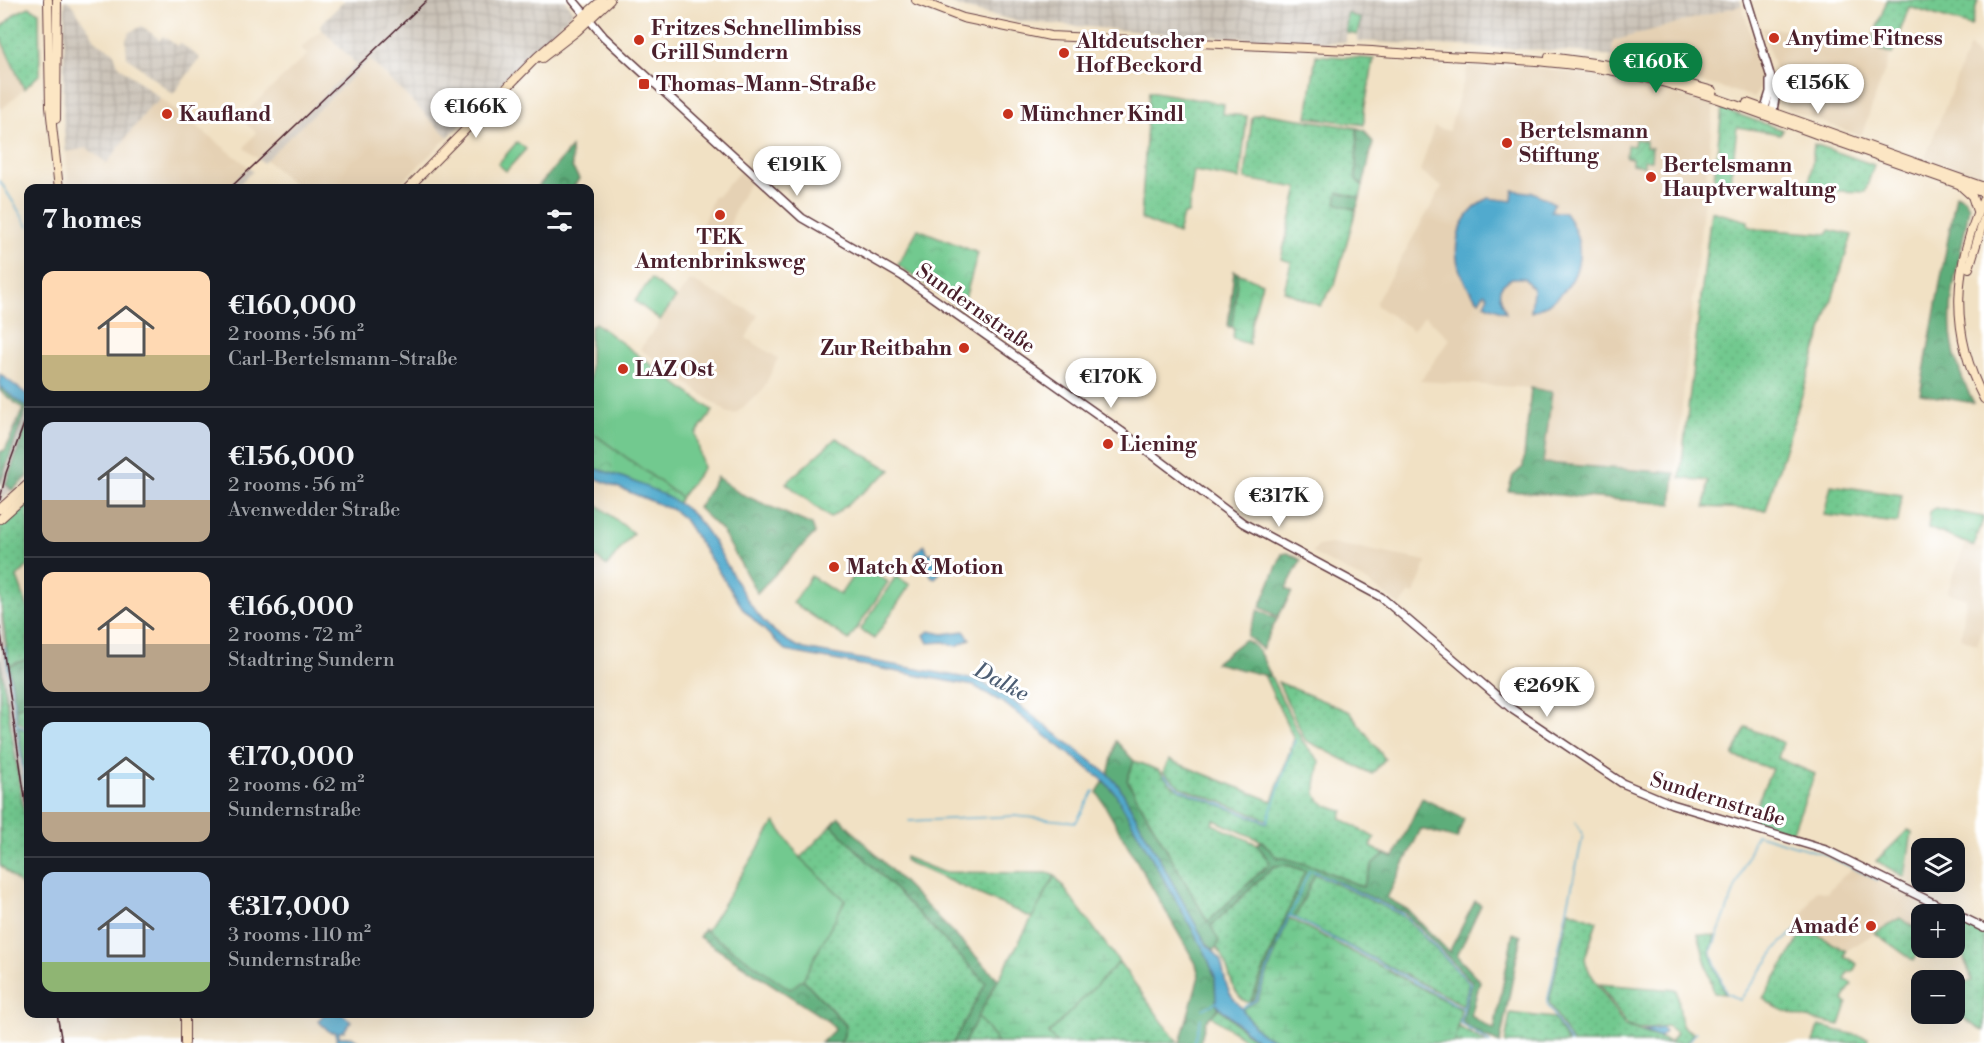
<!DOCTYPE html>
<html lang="en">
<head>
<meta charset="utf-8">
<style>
  :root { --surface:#171b24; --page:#242831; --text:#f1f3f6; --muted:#9ea1a6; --line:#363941; --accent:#0b8043 }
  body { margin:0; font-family:"Libre Bodoni",serif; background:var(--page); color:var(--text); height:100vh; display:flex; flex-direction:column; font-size:22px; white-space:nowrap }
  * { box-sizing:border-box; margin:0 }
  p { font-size:20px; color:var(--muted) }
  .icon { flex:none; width:33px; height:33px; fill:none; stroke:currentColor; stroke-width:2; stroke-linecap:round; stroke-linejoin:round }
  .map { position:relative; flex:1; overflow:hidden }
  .drawer { position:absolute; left:24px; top:184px; width:570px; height:834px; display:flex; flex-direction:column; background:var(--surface); border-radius:12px; box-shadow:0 6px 24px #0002 }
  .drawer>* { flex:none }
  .tools { position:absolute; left:1911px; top:838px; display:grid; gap:12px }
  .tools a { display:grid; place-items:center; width:54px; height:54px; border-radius:12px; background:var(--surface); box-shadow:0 6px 24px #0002; font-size:30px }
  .price { position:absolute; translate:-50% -51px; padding:0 14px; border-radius:21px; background:#fff; color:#222; font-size:20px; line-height:39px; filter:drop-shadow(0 2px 3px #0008) }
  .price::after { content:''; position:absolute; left:50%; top:36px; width:18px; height:14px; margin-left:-9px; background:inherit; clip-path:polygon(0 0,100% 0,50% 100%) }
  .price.current { background:var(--accent); color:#fff }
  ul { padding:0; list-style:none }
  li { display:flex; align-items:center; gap:18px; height:150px; padding:0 18px }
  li+li { border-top:2px solid var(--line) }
  li span { display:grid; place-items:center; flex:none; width:168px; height:120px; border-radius:12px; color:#555 }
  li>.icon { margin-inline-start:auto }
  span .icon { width:72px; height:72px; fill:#fffc; stroke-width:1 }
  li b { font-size:26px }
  h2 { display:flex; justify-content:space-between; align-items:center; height:72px; padding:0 18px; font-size:26px }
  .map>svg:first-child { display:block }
  .built { fill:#e5d1b4 }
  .industrial { fill:url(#industrial-grid) }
  .railway { fill:#cbc3b8 }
  .grass { fill:url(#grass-dots); stroke:#5e745d; stroke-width:1.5 }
  .forest { fill:url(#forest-crowns); stroke:#546652; stroke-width:1.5 }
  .wetland { fill:url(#wetland-marsh); stroke:#5e745d; stroke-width:1.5 }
  .cemetery { fill:url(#cemetery-stones); stroke:#5e745d; stroke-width:1.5 }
  .park { fill:url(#park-crowns); stroke:#5e745d; stroke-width:1.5 }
  .garden { fill:url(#garden-furrows); stroke:#5e745d; stroke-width:1.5 }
  .pitch { fill:#72c98f; stroke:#5e745d; stroke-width:1.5 }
  .water { fill:#51aace; stroke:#4e647c; stroke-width:1.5 }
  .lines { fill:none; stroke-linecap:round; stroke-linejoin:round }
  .stream { stroke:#51aace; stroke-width:1.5 }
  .tertiary-casing { stroke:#633c42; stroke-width:10 }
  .secondary-casing { stroke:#633c42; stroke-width:10 }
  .tertiary { stroke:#fff; stroke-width:7 }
  .secondary { stroke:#fce6c4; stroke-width:8 }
  .rail { stroke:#4a1f2b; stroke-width:1.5 }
  .poi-dot { fill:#c8321e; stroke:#fff; stroke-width:2 }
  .labels { text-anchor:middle; stroke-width:6; stroke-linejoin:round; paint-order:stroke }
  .poi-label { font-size:21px; font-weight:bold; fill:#4a1f2b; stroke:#fff; text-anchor:start }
  .street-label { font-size:21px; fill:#4a1f2b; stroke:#fff }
  .water-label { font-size:22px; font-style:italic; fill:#4d5e74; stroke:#fff }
</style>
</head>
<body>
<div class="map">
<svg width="1984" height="1043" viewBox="0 0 1984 1043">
  <defs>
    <pattern id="industrial-grid" width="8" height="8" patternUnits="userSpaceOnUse" patternTransform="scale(1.5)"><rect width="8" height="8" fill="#cbc3b8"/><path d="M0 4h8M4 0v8" fill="none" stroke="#b0a79e"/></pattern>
    <pattern id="grass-dots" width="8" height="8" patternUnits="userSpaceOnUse" patternTransform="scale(1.5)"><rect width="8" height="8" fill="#72c98f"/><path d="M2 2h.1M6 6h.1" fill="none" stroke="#64ac7c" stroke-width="1.8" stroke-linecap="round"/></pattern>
    <pattern id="forest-crowns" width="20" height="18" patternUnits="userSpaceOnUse" patternTransform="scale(1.5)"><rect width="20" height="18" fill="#5dad7a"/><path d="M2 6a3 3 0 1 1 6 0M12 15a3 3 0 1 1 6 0" fill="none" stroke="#4f8c64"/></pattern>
    <pattern id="wetland-marsh" width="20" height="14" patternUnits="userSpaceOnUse" patternTransform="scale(1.5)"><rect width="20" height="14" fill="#72c98f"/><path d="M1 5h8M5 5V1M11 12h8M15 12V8" fill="none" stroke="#64ac7c"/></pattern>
    <pattern id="cemetery-stones" width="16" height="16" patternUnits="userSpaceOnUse" patternTransform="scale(1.5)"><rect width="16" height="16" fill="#72c98f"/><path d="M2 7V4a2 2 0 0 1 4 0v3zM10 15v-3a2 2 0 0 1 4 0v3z" fill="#64ac7c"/></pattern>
    <pattern id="park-crowns" width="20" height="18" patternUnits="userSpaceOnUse" patternTransform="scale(1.5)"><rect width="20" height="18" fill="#72c98f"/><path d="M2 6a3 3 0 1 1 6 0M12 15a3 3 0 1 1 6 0" fill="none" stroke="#64ac7c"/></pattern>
    <pattern id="garden-furrows" width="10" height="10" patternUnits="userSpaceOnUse" patternTransform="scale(1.5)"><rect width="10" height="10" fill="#72c98f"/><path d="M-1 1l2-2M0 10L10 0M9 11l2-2" fill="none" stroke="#64ac7c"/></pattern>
  </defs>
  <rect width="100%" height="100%" fill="#fff"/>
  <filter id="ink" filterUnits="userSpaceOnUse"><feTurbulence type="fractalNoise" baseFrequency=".0167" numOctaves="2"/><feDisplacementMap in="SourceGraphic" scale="12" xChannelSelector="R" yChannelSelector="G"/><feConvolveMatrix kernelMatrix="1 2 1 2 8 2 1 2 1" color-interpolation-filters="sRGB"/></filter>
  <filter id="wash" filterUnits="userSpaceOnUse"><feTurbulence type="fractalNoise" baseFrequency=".008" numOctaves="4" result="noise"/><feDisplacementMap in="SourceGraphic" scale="24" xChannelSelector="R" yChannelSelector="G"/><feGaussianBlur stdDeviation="1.35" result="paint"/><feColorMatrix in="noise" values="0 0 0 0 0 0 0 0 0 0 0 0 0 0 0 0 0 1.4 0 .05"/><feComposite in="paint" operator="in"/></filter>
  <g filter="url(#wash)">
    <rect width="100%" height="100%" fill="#f1e1c4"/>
    <g class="built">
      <polygon points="1742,5 1763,79 1761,88 1754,97 1612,57 1613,41"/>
      <polygon points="1762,28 1836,34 1891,54 1861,136 1788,109"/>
      <polygon points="322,29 356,64 258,159 244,148 256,132 239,118 307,55 301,48"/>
      <polygon points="0,37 24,89 0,111"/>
      <polygon points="1969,46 1984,63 1982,177 1925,158"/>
      <polygon points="370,60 448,137 395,189 299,189 266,160"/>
      <polygon points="1468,66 1528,67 1613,78 1659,86 1682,97 1697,97 1714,103 1675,473 1543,463 1551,392 1531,388 1420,381 1450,339 1425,316 1413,330 1377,306 1376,302 1442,187 1420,171 1434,127 1449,131"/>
      <polygon points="160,98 249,167 225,189 69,189 66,152 87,147 152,104 154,105"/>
      <polygon points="740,171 751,181 737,205 720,254 696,241 714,195 717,197"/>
      <polygon points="690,280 758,315 746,338 778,358 763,390 735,414 728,413 640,349"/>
      <polygon points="1966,543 1984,550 1984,625 1977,645 1961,638 1966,599 1947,592"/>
      <polygon points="1330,544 1353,547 1427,561 1414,594 1410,593 1400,606 1368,582 1314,554 1313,551 1318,546"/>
      <polygon points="1852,868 1944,914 1922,915 1921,932 1900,918 1846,951 1798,922 1816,890 1826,893"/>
    </g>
    <g class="industrial">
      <polygon points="65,0 70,2 98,43 113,51 118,64 124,70 160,98 154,106 152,104 107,163 87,148 66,152 63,117"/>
      <polygon points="345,0 422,0 356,64 319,26"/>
      <polygon points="432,0 565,0 573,12 448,137 370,60"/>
      <polygon points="941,0 1740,0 1742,5 1613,41 1612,57 1580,52 1357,41 1361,20 1347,13 1346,42 1298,41 1167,34 1018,21 966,9"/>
      <polygon points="142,26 160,40 163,36 177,46 180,43 200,58 173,94 127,57 126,39 130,32"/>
    </g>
    <g class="railway">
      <polygon points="422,0 432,0 266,160 263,163 258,159"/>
      <polygon points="249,167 253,171 234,189 225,189"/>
      <polygon points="26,410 28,412 28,421 6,483 12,490 0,501 3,472"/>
      <polygon points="0,597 28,790 28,838 0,659"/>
    </g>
    <g class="grass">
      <polygon points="1887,0 1978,0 1971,26 1909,7 1892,54 1870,46"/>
      <polygon points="29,7 39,12 40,74 24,89 0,37 0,28 16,13"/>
      <polygon points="1316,55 1374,59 1364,111 1364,125 1307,117"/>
      <polygon points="1149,91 1224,104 1223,114 1247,116 1240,179 1194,171 1188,214 1183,215 1178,234 1141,219"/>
      <polygon points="1722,109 1783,130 1780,134 1737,127 1731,180 1713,188"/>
      <polygon points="1261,113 1357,128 1356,179 1363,186 1360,198 1338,193 1337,203 1356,210 1335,284 1320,306 1284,291 1291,262 1281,259 1298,188 1245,179 1252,117"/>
      <polygon points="1814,144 1874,165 1865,192 1809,190"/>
      <polygon points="1711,211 1748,221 1748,226 1758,229 1828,234 1830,230 1852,235 1766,510 1705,507 1708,481 1680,478"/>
      <polygon points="1831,485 1902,495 1898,523 1824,515"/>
      <polygon points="28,499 28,566 17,577 28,608 28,659 9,666 0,597 0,522"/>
      <polygon points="0,659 28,838 28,881 23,887 0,865"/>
      <path d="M1264,675l7,2 32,65 17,20c-5,30 -12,40 23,49l-3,7 35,20 -4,9 14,7 -12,9 -10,24 -47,-20 -40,-11 -14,-15 -48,-21 -2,4 45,20 13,19 -62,59 -81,-142 7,-19 24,9 14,15 8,5 87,33 1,-3 -87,-33 -18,-15 6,-12 103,41 22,-62z"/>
      <polygon points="1278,682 1350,712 1385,759 1372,774 1305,740"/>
      <polygon points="28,703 28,728 18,721 16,708"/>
      <polygon points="18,726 28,732 28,790"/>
      <polygon points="1746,727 1783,743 1778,758 1815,774 1792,833 1752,821 1757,803 1772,769 1733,756"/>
      <polygon points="832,825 987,983 953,1043 839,1043 843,1039 846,1025 803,979 845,900 800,858"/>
      <polygon points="905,857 942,872 1047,873 1055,876 1032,918 905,861"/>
      <path d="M1288,865l17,6 -55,132c-22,-5 -19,-42 -34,-56l2,-6 -7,-15 63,-60z"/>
      <polygon points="1315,874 1403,916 1469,983 1463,1005 1295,918"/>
      <polygon points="1569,910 1597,921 1585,958 1587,968 1625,1026 1671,1042 1677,1033 1667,1026 1639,1029 1627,1025 1600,984 1677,990 1682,1026 1693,1033 1686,1043 1572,1043 1549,1002"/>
      <polygon points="1900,918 1921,932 1921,948 1914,961 1875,933"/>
      <path d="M1954,920l30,15v96c-26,-13 -30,-18 -29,-47l17,-3 -13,-37 -4,-4z"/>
      <path d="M1806,928l40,23 -2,5 13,8 -4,8 -4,-1 -4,8 7,5 -9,16 4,4 -7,21c-25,-5 -57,-9 -77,-27z"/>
      <polygon points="1698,934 1715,936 1710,953 1725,994 1714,993"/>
      <polygon points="1119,962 1178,1043 1057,1043 1048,1034"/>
      <path d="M1219,1008c13,12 26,25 40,35h-9l-39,-27z"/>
      <polygon points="1510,1013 1554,1018 1568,1043 1505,1043"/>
      <polygon points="978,1017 998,1043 964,1043"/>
      <polygon points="1457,1026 1487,1043 1455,1043"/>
      <polygon points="1819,1026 1868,1038 1867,1043 1814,1043"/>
    </g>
    <g class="forest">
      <polygon points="1357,128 1364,130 1373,143 1363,186 1356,180"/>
      <polygon points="571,148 572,167 579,179 572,189 536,189"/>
      <polygon points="1338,192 1360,198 1356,210 1336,203"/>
      <path d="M1956,194l8,4 5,9c-12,78 -37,118 5,196l-54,-9z"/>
      <polygon points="1234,271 1238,273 1232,327 1228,327"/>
      <polygon points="0,387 27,407 0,484 0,452 5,450 23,409 0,391"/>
      <polygon points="1531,388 1552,392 1543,463 1675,473 1672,504 1508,491 1513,476 1523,467"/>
      <polygon points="28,421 28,477 12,490 6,484"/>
      <polygon points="717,477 739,493 812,525 815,533 757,593 722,531 698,508"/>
      <polygon points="1288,553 1301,560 1286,589 1292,592 1278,617 1260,607 1282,554"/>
      <polygon points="1258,610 1277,619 1262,649 1247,636"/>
      <path d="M1244,640c15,4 21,24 27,37l-56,-14z"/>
      <polygon points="28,659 28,703 16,708 9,666"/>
      <polygon points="1116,741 1134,761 1127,780 1208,922 1270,863 1257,844 1262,841 1276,856 1316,867 1363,887 1373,863 1385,854 1394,857 1422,798 1464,819 1457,839 1421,829 1387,898 1407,909 1449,952 1475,901 1481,905 1457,956 1480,981 1471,1016 1494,1030 1513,933 1521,936 1500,1043 1483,1036 1462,1022 1472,982 1405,913 1316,872 1295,918 1289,915 1255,999 1250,1003 1305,871 1288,865 1274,866 1211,926 1219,941 1215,950 1207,945 1119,786 1108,775"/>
      <polygon points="1104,781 1115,793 1205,952 1215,977 1216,1004 1219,1008 1206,1021 1200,1043 1180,1043 1199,976 1196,964 1097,792"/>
      <polygon points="839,817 998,979 964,1043 953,1043 986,983 832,825"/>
      <polygon points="704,929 790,988 803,979 846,1026 843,1039 839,1043 821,1043 835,1029 828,1021 699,937"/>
    </g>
    <g class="wetland">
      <polygon points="1055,876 1119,962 1048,1034 1057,1043 998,1043 978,1017"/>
      <polygon points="1289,918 1461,1009 1455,1043 1297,1043 1271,1039 1259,1033 1242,1009 1257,1001"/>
    </g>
    <polygon class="cemetery" points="1347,13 1361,19 1357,35 1346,33"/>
    <g class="park">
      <polygon points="517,142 526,149 506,171 498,164"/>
      <polygon points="918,229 978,253 962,309 898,265"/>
      <polygon points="1238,273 1262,283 1251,324 1249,344 1233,339 1234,328 1232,327"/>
      <polygon points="590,431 681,497 678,503 590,467"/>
      <polygon points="836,438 891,470 830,518 786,483"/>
      <polygon points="1935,508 1984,517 1974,546 1928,528 1930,512"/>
      <polygon points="1908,830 1912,832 1905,877 1876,861"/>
    </g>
    <polygon class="garden" points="1635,139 1646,141 1646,147 1652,148 1651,160 1644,160 1644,166 1632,164 1632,158 1626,157 1627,145 1634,146"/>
    <g class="pitch">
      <polygon points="651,279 676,298 660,320 635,301"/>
      <polygon points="595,323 713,411 696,434 703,468 681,497 590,431 590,327"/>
      <polygon points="590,499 633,533 607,566 590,553"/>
      <polygon points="861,564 888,582 849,640 793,603 811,576 840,595"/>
      <polygon points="896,576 910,585 874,639 860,630"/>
      <polygon points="775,822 800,858 845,900 803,979 790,989 706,931"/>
    </g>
    <g class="water">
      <path d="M1513,190l22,3 19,10 -3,8 14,2c30,40 10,84 -34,99l2,-23 -9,-11h-12c-21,12 -10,19 -6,35l-22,-9 4,-8 -4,-3 -5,8c-31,-31 -32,-79 9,-103l24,3z"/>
      <polygon points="0,374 28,395 28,408 0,387"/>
      <path d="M590,467c29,8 86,28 106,51 38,43 48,108 108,131l174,31 33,19 97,75 11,12 88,159c20,16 13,23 21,44 3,8 9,13 14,20 18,28 22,29 55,34h-38l-43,-39 -1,-27 -10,-25 -90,-159 -11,-12 -99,-77 -31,-18 -188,-35 -42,-41 -60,-91 -11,-9 -83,-34z"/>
      <polygon points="925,545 928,554 932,553 936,565 941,563 940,573 935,578 932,577 926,566 915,556 917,551"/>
      <polygon points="929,631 943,634 964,631 970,639 957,646 944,642 928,643 924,635"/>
      <polygon points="324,1014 342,1014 351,1021 344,1031 339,1032 339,1037 352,1037 360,1043 336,1043 336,1032 330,1032 318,1021"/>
      <polygon points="1662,1028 1665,1032 1660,1037 1641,1031"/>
    </g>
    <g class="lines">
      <g class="stream">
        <polyline points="0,181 28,226"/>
        <polyline points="5,647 28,802"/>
        <polyline points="17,724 28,731"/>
        <polyline points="1164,775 1180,789 1267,822 1295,740"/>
        <polyline points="909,821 1015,816 1076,822 1094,791"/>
        <polyline points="1290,916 1309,871 1313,871 1404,915 1470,983 1460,1023 1491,1043"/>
        <polyline points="1954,918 1984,933"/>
        <polyline points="1801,926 1780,944 1740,1000 1726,993 1711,952 1756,834 1824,854 1878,880"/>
        <polyline points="1242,1008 1256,1000 1289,915 1463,1008"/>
        <polyline points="1203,1009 1217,1002"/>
        <polyline points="1194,1043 1201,1018"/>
        <polyline points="1570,1043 1547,1003 1583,835 1575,822"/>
        <polyline points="1688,1043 1696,1032"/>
      </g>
    </g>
  </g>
  <g filter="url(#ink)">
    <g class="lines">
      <defs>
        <g id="tertiary">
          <polyline points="573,0 604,37 802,218 902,276 1121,431 1243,523 1381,597 1512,709 1622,783 1672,804 1826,850 1984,928"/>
          <polyline points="1747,0 1776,94 1772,115"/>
          <polyline points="1763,114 1770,92 1770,81"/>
        </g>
        <g id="secondary">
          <polyline points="48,0 50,107 59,189"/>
          <path d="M916,0l47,18 87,18 322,15c85,8 173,5 258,23 64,14 125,38 186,60 56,20 112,39 168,59"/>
          <polyline points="1549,57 1631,68 1713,91"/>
          <polyline points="542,58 577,31 610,0"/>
          <polyline points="1747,103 1984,187"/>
          <polyline points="56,119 57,0"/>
          <polyline points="1962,187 1972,196 1977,211"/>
          <polyline points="407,189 537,57 602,0"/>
          <path d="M1984,198c-31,68 -35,134 0,201"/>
          <polyline points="1969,268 1984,219"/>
          <polyline points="0,509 28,484"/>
          <polyline points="0,519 28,494"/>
          <polyline points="185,1043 185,1014"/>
        </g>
      </defs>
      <use href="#tertiary" class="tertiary-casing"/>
      <use href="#secondary" class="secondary-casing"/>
      <use href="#tertiary" class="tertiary"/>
      <use href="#secondary" class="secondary"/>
      <g class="rail">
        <polyline points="229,189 427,0"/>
        <polyline points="0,500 6,473 28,413"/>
        <polyline points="0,627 28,819"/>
        <polyline points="57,1014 62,1043"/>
      </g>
    </g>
  </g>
  <g class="poi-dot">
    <circle cx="1774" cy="38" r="6"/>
    <circle cx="639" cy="40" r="6"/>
    <circle cx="1064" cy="53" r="6"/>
    <rect x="638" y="78" width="12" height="12" rx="3"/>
    <circle cx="167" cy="114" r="6"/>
    <circle cx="1008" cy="114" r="6"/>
    <circle cx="1507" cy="143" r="6"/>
    <circle cx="1651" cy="177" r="6"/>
    <circle cx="720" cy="215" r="6"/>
    <circle cx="964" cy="348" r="6"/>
    <circle cx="623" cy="369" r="6"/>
    <circle cx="1108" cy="444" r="6"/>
    <circle cx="834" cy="567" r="6"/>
    <circle cx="1871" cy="926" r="6"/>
  </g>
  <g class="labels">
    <g class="poi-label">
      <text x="651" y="35">Fritzes Schnellimbiss<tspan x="651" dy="24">Grill Sundern</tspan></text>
      <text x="1786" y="45">Anytime Fitness</text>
      <text x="1076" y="48">Altdeutscher<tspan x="1076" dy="24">Hof Beckord</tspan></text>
      <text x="656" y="91">Thomas-Mann-Straße</text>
      <text x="179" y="121">Kaufland</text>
      <text x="1020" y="121">Münchner Kindl</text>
      <text x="1519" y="138">Bertelsmann<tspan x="1519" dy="24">Stiftung</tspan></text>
      <text x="1663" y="172">Bertelsmann<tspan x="1663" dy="24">Hauptverwaltung</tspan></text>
      <text x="720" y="244" text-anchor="middle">TEK<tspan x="720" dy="24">Amtenbrinksweg</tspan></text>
      <text x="952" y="355" text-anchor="end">Zur Reitbahn</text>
      <text x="635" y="376">LAZ Ost</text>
      <text x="1120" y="451">Liening</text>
      <text x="846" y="574">Match &amp; Motion</text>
      <text x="1859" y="933" text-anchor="end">Amadé</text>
    </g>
    <g class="street-label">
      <text transform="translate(976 308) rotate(35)" y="7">Sundernstraße</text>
      <text transform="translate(1718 799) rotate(17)" y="7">Sundernstraße</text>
    </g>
    <g class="water-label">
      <text transform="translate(1002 681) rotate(28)" y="8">Dalke</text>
    </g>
  </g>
</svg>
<div class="tools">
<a><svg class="icon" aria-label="layers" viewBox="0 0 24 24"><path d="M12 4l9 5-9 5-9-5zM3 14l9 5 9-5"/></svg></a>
<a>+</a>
<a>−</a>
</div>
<b class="price current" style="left:1656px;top:94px">€160K</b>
<b class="price" style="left:1818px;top:115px">€156K</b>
<b class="price" style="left:476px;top:139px">€166K</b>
<b class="price" style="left:797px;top:197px">€191K</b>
<b class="price" style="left:1111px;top:409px">€170K</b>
<b class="price" style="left:1279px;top:528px">€317K</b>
<b class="price" style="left:1547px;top:718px">€269K</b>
<section class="drawer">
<h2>7 homes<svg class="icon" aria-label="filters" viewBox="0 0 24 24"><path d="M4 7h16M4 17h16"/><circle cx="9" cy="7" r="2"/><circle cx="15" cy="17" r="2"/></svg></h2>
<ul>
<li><span style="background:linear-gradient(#ffd9b3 70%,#c2b280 0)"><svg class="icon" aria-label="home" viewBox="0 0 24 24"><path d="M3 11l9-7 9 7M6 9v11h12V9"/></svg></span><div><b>€160,000</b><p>2 rooms · 56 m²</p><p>Carl-Bertelsmann-Straße</p></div></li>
<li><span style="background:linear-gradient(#c9d6e8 65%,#b9a48a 0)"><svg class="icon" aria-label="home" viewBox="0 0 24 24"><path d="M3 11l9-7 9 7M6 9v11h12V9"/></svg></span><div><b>€156,000</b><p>2 rooms · 56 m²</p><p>Avenwedder Straße</p></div></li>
<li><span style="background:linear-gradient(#ffd9b3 60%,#b9a48a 0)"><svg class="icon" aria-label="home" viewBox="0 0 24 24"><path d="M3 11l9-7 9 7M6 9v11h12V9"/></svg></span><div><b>€166,000</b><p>2 rooms · 72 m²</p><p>Stadtring Sundern</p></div></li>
<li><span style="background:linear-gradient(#bfe0f5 75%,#b9a48a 0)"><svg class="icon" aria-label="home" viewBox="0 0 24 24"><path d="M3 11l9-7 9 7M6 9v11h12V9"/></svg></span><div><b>€170,000</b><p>2 rooms · 62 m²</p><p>Sundernstraße</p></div></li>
<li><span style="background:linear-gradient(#a9c7e8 75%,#8fb573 0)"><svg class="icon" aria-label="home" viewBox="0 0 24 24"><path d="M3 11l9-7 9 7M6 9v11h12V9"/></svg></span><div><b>€317,000</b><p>3 rooms · 110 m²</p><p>Sundernstraße</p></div></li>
</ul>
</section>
</div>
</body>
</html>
